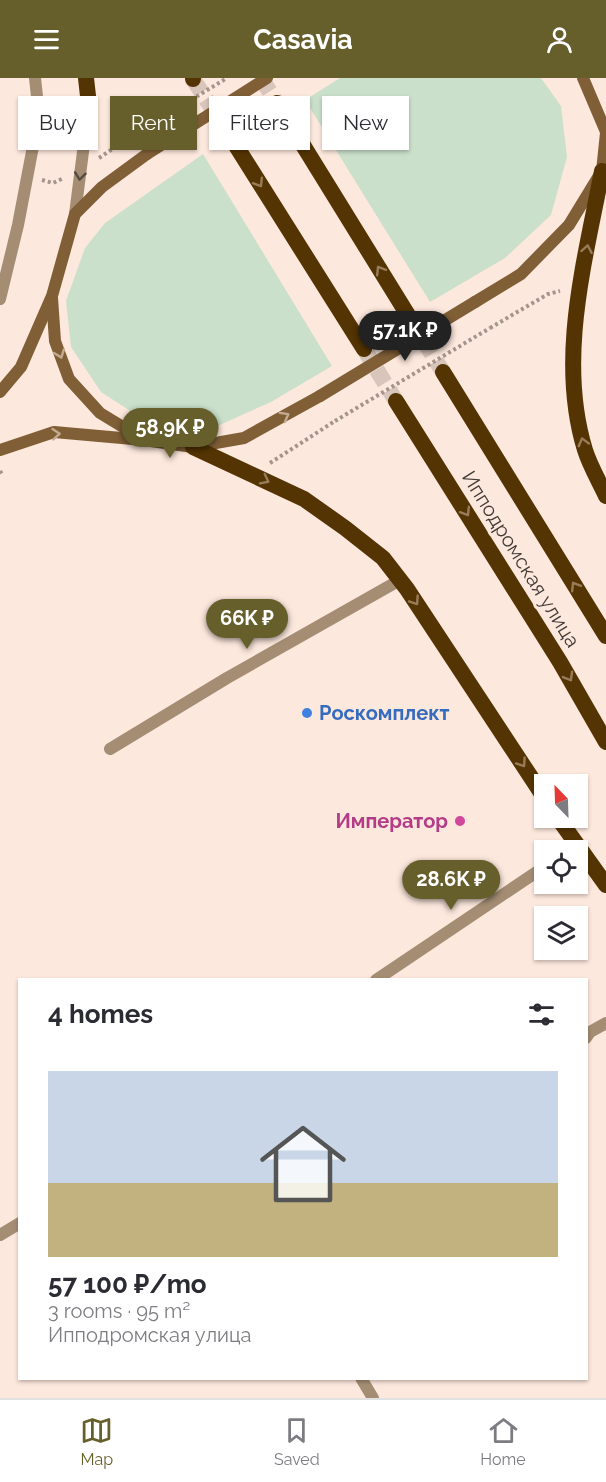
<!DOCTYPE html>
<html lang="en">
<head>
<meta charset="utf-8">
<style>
  :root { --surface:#fff; --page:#f7f7f7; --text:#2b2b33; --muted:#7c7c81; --line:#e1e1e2; --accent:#665f2b }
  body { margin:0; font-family:Raleway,sans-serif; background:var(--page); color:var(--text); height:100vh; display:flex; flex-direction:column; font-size:22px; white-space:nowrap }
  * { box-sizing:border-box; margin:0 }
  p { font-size:20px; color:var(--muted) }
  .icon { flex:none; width:33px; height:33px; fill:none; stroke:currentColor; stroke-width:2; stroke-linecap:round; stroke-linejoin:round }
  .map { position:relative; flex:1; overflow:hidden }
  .sheet { position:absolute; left:18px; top:900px; width:570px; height:402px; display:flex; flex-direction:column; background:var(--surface); border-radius:0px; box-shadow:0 2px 4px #0004 }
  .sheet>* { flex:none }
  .hud { position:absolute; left:18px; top:18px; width:570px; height:54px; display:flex; gap:12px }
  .needle { width:39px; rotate:337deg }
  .tools { position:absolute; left:534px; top:696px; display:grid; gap:12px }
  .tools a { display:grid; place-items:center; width:54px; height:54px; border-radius:0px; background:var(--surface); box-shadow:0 2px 4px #0004; font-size:30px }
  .price { position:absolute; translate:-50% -51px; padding:0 14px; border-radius:21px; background:var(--accent); color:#fff; font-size:20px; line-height:39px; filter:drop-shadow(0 2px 3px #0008) }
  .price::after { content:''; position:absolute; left:50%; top:36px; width:18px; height:14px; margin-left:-9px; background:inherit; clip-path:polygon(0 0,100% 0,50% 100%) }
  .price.current { background:#222; color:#fff }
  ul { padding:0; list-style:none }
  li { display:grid; align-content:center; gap:12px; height:318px; padding:0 30px }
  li+li { border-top:2px solid var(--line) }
  li span { display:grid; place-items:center; height:186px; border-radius:0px; color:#555 }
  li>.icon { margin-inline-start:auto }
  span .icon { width:108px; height:108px; fill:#fffc; stroke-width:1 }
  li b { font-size:26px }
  h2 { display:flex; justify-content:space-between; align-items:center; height:72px; padding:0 30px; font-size:26px }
  .pill { padding:0 21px; border-radius:0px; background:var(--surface); box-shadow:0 2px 4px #0004; font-size:21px; line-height:54px }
  .pill.current { background:var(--accent); color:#fff }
  header { display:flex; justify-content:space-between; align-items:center; height:78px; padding:0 30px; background:var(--accent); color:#fff; font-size:27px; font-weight:700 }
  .dock { display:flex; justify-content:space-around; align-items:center; height:84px; border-top:2px solid var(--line); background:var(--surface); font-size:16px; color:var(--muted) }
  .dock a { display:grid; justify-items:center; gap:3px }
  .dock .current { color:var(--accent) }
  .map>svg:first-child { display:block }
  .green { fill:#cae0cb }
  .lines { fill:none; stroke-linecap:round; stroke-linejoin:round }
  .trunk-tunnel { stroke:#d8c5bb; stroke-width:16; stroke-dasharray:16 8; stroke-linecap:butt }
  .path { stroke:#a3958c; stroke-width:4; stroke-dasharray:3 3; stroke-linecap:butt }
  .service { stroke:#a48d73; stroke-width:12 }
  .minor { stroke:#a48d73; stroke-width:12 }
  .tertiary { stroke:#a48d73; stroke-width:12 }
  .secondary { stroke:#805f37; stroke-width:12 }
  .trunk { stroke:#543402; stroke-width:16 }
  .path-bridge { stroke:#a3958c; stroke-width:4; stroke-dasharray:3 3; stroke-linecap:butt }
  .secondary-bridge { stroke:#805f37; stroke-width:12 }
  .oneway { stroke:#564b41 }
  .oneway2 { stroke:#987c5a }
  .oneway3 { stroke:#c5aa92 }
  .shop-dot { fill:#3f7fe0; stroke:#fde8dd; stroke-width:2 }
  .hotel-dot { fill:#d1479c; stroke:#fde8dd; stroke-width:2 }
  .labels { text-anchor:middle; stroke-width:6; stroke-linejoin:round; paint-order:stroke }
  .street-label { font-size:20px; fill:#423a35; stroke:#fde8dd }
  .shop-label { font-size:20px; font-weight:bold; fill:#366cbe; stroke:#fde8dd; text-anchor:start }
  .hotel-label { font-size:20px; font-weight:bold; fill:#b23c85; stroke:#fde8dd; text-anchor:end }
</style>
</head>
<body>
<header><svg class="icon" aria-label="menu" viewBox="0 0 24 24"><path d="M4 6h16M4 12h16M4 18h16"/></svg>Casavia<svg class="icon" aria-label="person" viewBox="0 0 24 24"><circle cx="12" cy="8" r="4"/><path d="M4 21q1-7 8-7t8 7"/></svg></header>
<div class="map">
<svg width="606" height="1320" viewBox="0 0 606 1320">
  <rect width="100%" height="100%" fill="#fde8dd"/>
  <g class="green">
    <polygon points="340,0 541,0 561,28 567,79 551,137 505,180 430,224 305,22"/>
    <polygon points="203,76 332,288 271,324 215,349 149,345 101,314 71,269 66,223 85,170 105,145"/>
  </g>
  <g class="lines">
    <g class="trunk-tunnel">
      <polyline points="261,0 277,25"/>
      <polyline points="193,1 228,55"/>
      <polyline points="411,242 443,294"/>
      <polyline points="364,271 396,323"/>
    </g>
    <g class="path">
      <polyline points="99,80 135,56"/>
      <polyline points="42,102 53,105 64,100"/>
      <polyline points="490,250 548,216 560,213"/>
      <polyline points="270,385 335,343"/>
      <polyline points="0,393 3,398"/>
    </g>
    <polyline class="service" points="0,221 18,147 39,37 35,0"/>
    <g class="minor">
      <polyline points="110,671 227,600 400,502"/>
      <polyline points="376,902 544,789"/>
      <polyline points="586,960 590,954 606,945"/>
      <polyline points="0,1157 20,1145"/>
      <polyline points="361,1300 373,1320"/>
    </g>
    <polyline class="tertiary" points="75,136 89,27 87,21"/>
    <g class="secondary">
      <polyline points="583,0 606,54"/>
      <polyline points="52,220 55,263 69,301 100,335 141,360"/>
      <polyline points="475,224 521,196 569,147 602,93 606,55"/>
      <polyline points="0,314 21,289 52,218 75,136 102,109 147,76"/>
      <polyline points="0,372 54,354 144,362 193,369 244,360 320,318"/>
    </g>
    <g class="trunk">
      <polyline points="86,0 89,27"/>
      <polyline points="193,0 193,1"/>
      <polyline points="277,25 411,242"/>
      <polyline points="228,55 364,271"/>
      <path d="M602,93c-17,90 -45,188 -17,279 5,16 14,31 21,46"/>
      <polyline points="443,294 606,558"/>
      <polyline points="396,323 560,584 606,664"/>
      <polyline points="193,369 304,421 345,450 383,480 407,511 544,719"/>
      <polyline points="558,740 606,807"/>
    </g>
    <g class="path-bridge">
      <polyline points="135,56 227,0"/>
      <polyline points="335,343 490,250"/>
    </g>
    <g class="secondary-bridge">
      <polyline points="147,76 267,0"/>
      <polyline points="320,318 475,224"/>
    </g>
  </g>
  <defs><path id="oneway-chevron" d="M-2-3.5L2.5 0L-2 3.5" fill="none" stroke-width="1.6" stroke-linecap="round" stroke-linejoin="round" transform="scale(1.5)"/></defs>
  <use class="oneway" href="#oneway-chevron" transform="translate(80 98) rotate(97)"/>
  <g class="oneway2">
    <use href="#oneway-chevron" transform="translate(259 105) rotate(58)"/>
    <use href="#oneway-chevron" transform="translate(587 171) rotate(-80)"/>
    <use href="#oneway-chevron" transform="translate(380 192) rotate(-122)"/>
    <use href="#oneway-chevron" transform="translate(583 364) rotate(-105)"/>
    <use href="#oneway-chevron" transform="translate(265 402) rotate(27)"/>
    <use href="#oneway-chevron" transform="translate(466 434) rotate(58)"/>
    <use href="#oneway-chevron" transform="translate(575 508) rotate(-122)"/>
    <use href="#oneway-chevron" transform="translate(415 523) rotate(56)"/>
    <use href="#oneway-chevron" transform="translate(569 599) rotate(60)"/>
    <use href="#oneway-chevron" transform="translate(522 685) rotate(56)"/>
  </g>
  <g class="oneway3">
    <use href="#oneway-chevron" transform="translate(60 276) rotate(70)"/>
    <use href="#oneway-chevron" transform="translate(285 338) rotate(-29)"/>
    <use href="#oneway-chevron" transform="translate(56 356) rotate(-5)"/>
  </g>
  <circle class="shop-dot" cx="307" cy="635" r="6"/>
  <circle class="hotel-dot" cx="460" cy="743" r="6"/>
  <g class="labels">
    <g class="street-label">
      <text transform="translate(521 481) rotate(58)" y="7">Ипподромская улица</text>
    </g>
    <g class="shop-label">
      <text x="319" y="642">Роскомплект</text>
    </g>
    <g class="hotel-label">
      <text x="448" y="750">Император</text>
    </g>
  </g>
</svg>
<div class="tools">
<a><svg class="needle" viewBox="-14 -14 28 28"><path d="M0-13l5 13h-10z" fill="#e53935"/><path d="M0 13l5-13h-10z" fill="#7c7c81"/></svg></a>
<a><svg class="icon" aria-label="locate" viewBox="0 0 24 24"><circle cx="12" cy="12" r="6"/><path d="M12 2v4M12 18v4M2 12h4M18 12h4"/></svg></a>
<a><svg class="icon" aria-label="layers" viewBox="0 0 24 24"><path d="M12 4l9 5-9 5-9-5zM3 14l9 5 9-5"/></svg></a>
</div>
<b class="price current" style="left:405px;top:284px">57.1K ₽</b>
<b class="price" style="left:170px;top:381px">58.9K ₽</b>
<b class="price" style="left:247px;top:572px">66K ₽</b>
<b class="price" style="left:451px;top:833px">28.6K ₽</b>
<div class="hud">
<a class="pill">Buy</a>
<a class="pill current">Rent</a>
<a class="pill">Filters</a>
<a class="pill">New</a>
</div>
<section class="sheet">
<h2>4 homes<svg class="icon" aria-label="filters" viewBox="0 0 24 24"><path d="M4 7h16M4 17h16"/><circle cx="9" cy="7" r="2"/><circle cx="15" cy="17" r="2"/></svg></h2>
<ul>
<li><span style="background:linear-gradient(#c9d6e8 60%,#c2b280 0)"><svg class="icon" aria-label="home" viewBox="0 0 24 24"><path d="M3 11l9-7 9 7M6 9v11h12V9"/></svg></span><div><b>57 100 ₽/mo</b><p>3 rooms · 95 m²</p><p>Ипподромская улица</p></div></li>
</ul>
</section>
</div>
<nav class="dock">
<a class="current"><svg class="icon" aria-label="map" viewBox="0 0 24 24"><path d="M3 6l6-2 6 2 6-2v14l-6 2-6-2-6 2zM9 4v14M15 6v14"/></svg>Map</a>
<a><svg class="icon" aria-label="saved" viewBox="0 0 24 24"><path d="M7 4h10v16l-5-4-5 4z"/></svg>Saved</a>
<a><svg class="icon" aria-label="home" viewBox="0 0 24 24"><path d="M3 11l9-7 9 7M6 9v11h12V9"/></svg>Home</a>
</nav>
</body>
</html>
